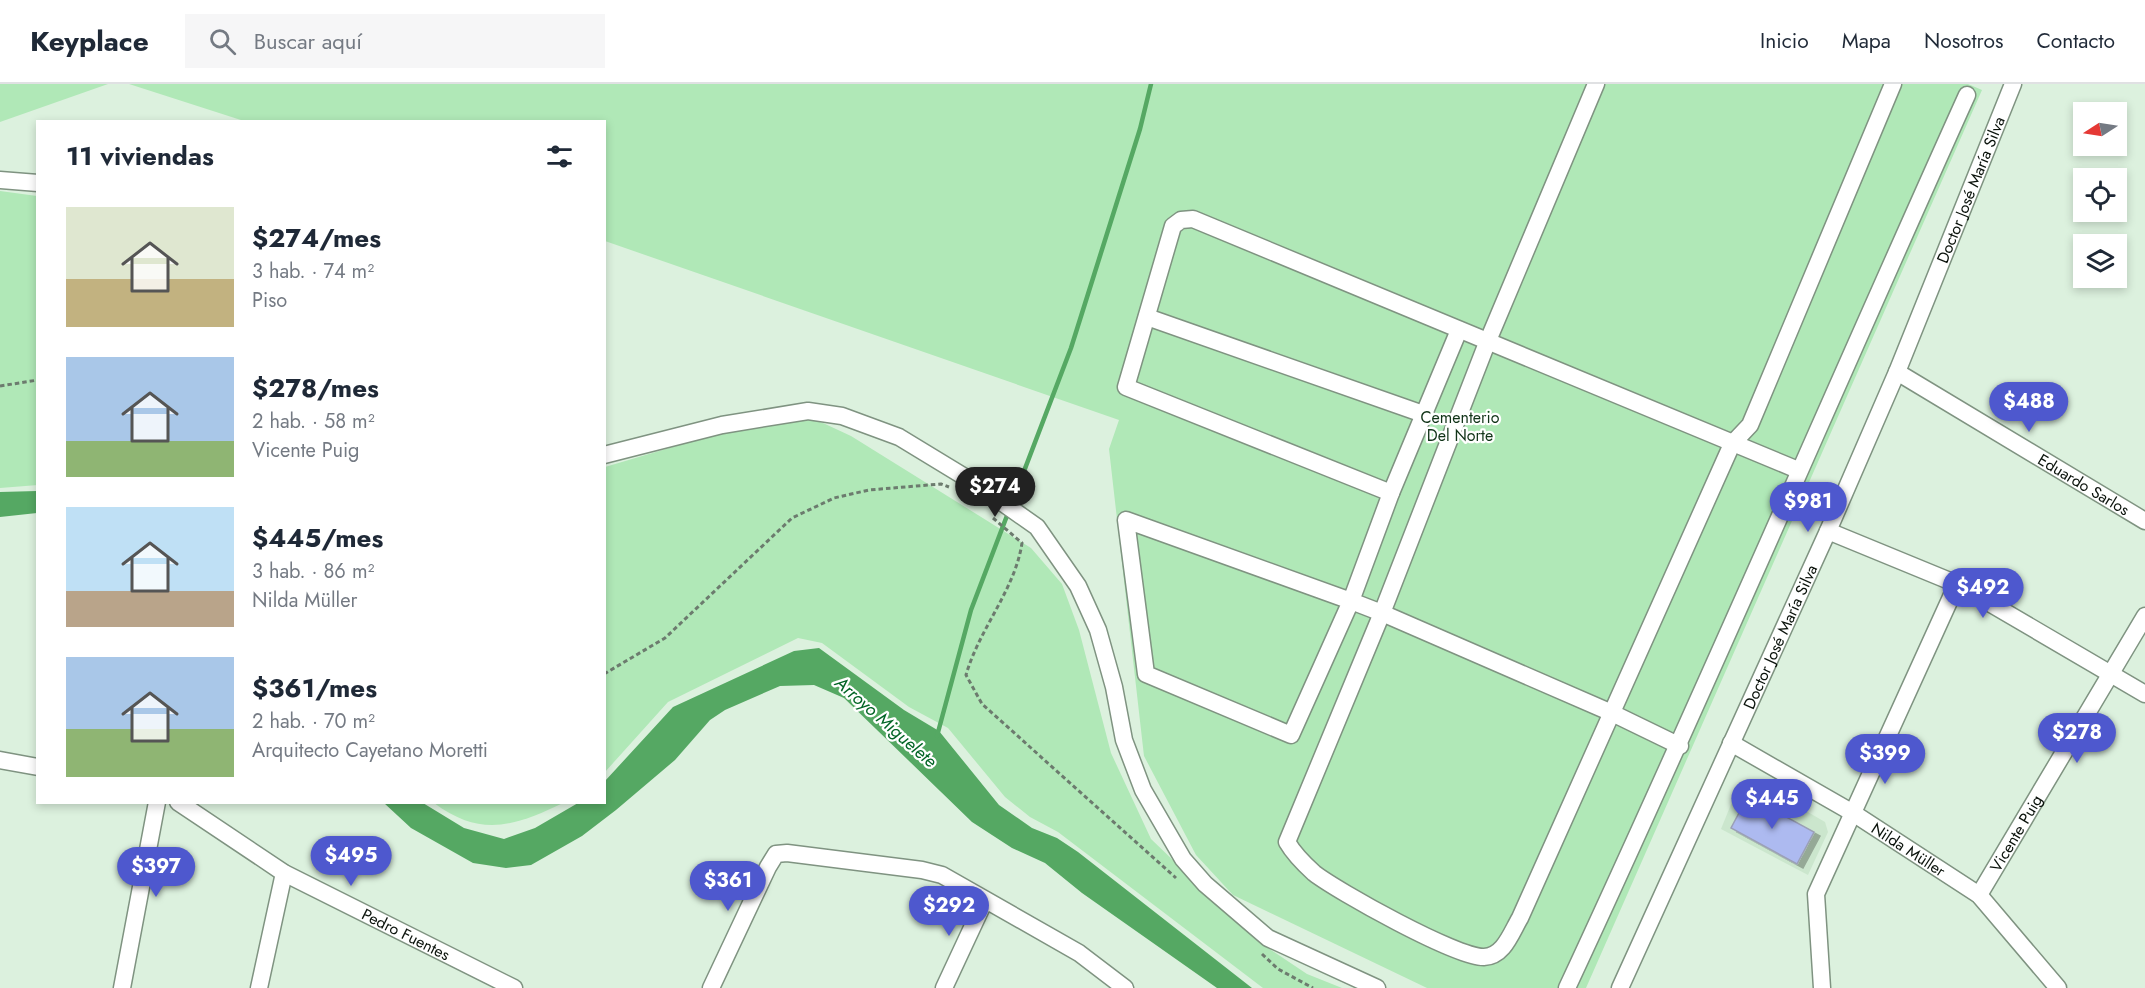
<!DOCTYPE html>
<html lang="es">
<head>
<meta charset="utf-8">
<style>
  :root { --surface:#fff; --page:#f6f6f7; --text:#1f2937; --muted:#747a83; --line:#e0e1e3; --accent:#4e58ce }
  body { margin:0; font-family:Jost,sans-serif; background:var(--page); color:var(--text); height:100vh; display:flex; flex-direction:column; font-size:22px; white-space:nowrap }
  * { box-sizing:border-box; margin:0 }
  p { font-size:20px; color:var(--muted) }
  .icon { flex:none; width:33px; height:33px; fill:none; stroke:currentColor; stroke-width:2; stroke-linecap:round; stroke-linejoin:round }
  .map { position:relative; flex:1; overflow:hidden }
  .side { position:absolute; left:36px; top:36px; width:570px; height:684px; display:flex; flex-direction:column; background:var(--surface); border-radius:0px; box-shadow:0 3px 9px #0003 }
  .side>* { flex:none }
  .needle { width:39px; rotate:258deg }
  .controls { position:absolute; left:2073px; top:18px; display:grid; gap:12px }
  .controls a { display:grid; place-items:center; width:54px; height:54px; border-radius:0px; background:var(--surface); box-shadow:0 3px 9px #0003; font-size:30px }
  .price { position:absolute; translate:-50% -51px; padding:0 14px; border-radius:21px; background:var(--accent); color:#fff; font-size:20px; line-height:39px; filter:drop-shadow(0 2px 3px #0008) }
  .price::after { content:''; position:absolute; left:50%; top:36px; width:18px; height:14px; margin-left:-9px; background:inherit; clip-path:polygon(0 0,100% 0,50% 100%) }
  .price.current { background:#222; color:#fff }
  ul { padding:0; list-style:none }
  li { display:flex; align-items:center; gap:18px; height:150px; padding:0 30px }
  li span { display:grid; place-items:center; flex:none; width:168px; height:120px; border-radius:0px; color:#555 }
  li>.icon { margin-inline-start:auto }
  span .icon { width:72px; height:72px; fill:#fffc; stroke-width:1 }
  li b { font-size:26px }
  h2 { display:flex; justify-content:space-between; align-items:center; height:72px; padding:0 30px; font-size:26px }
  header { display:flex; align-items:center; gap:36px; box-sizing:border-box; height:84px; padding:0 30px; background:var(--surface); border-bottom:2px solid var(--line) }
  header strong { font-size:28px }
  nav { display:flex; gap:33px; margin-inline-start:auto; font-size:21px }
  .search { width:420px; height:54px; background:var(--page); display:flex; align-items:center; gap:15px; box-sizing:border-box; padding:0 21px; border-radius:0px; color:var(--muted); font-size:22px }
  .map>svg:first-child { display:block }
  .built { fill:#cbe6cd }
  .green { fill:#b0e8b7 }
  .water { fill:#55a863 }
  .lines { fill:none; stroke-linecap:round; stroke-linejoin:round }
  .stream { stroke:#55a863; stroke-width:4.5 }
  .building { fill:#adbaf0; stroke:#9ba0b7; stroke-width:1.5; filter:url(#shadow) }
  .minor-casing { stroke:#7f9381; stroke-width:19 }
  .path { stroke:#6c7b6e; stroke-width:3; stroke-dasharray:4.5 3; stroke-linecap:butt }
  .minor { stroke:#fff; stroke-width:16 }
  .labels { text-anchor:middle; stroke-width:4.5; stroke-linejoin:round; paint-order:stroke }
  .street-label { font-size:16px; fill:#0a120b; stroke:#fff }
  .park-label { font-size:16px; fill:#103317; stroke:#fff }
  .water-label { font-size:18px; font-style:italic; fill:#026525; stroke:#fff }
</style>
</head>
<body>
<header>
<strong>Keyplace</strong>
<div class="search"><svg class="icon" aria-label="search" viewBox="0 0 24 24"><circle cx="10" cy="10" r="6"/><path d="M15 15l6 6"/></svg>Buscar aquí</div>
<nav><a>Inicio</a><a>Mapa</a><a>Nosotros</a><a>Contacto</a></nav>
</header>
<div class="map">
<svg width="2145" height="904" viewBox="0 0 2145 904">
  <defs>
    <filter id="shadow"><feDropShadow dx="6" dy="4" stdDeviation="0" flood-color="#0004"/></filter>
  </defs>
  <rect width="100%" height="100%" fill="#dcf1de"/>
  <polygon class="built" points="1751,695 1825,738 1828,748 1808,791 1721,745 1740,698"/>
  <g class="green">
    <polygon points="0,0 108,0 0,38"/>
    <polygon points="129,0 1968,0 1982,6 1586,904 1427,904 1233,811 1196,771 1144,672 1109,365 1119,336 605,157 604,38 244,37"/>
    <polygon points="0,107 37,112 38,401 0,404"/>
    <polygon points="788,329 823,339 851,352 1031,464 1062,500 1079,546 1111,669 1151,755 1256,856 1307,890 1342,904 1263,904 1058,748 1030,733 1005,713 948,644 909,623 822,559 798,554 668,618 605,688 605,383"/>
    <path d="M434,719v-1l129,1c-48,23 -82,35 -129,0z"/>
  </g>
  <g class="water">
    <polygon points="37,407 37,429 0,433 0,408"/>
    <polygon points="819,564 904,626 939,647 999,721 1032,744 1057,754 1078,768 1252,904 1217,904 1082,809 1045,779 1012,764 972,738 844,614 814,601 780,602 725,626 710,636 675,676 616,726 582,752 531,781 506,784 473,779 411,744 384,719 423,719 464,744 504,755 535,744 578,719 604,718 605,697 673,623 794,567"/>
  </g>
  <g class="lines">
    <polyline class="stream" points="937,652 971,526 1071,264 1140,45 1151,0"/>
  </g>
  <polygon class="building" points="1748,712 1814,748 1797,780 1731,744"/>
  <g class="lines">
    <defs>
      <g id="minor">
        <path d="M1596,0l-109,259 -105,270 -95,229c7,12 16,21 27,31 23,18 143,85 170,84 20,-1 27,-24 36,-39l212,-474 18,-19 143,-341"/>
        <polyline points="0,96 38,99"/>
        <polyline points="1147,233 1426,331"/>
        <polyline points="1459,246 1391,409 1351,517 1291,651 1146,590 1126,436 1351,517 1382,529 1612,629 1680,662"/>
        <path id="s1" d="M1897,288l248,149"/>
        <polyline points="604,371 722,341 808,327 842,332 899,353 973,398 1037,443 1078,502 1098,546 1114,603 1124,656 1143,706 1183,775 1205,800 1268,854 1377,904"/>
        <polyline points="1391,409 1126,303 1173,142 1181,136 1193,135 1798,386"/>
        <polyline points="1828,447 1957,500 2145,610"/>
        <path id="s2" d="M1731,659l122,70 126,82 79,93"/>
        <polyline points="0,676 38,683"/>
        <path id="s3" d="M178,718l106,71 230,115"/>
        <path id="s4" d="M1979,811l166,-279"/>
        <polyline points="122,904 157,718"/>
        <polyline points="259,904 284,789"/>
        <polyline points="711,904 768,783 776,770 787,769 922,786 942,791 1079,869 1125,904"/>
        <polyline points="944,904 985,816"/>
        <path d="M1567,904c138,-296 266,-596 400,-893"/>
        <path id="s5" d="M1620,904l208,-457 69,-159 116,-288"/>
        <polyline points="1822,904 1816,810 1957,500"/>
      </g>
    </defs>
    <use href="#minor" class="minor-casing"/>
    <g class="path">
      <polyline points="0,302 38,296"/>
      <path d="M993,434l29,25c-7,47 -43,86 -56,132l16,29 194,174"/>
      <polyline points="604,590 665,554 792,434 834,414 869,406 941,400 949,403"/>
      <polyline points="1262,870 1278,885 1313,904"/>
    </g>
    <use href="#minor" class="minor"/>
  </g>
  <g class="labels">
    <g class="street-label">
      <text dy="6" stroke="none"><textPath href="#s5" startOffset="872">Doctor José María Silva</textPath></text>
      <text dy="6" stroke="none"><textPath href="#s1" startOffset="218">Eduardo Sarlos</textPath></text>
      <text dy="6" stroke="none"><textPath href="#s5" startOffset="386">Doctor José María Silva</textPath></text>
      <text dy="6" stroke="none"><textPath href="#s4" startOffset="72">Vicente Puig</textPath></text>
      <text dy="6" stroke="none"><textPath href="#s2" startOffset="207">Nilda Müller</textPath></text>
      <text dy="6" stroke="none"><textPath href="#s3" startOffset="264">Pedro Fuentes</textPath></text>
    </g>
    <g class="park-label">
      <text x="1460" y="339">Cementerio<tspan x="1460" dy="18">Del Norte</tspan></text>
    </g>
    <g class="water-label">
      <text transform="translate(886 638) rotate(41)" y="6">Arroyo Miguelete</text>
    </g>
  </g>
</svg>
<div class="controls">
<a><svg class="needle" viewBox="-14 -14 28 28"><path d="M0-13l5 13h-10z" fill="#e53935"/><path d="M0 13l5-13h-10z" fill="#747a83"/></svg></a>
<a><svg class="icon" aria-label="locate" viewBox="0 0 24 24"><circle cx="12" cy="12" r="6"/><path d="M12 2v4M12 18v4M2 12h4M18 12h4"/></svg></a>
<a><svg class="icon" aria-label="layers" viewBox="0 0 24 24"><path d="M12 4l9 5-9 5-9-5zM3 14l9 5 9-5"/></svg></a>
</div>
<b class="price" style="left:2029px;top:349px">$488</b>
<b class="price current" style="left:995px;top:434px">$274</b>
<b class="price" style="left:1808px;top:449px">$981</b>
<b class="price" style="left:1983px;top:535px">$492</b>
<b class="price" style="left:2077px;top:680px">$278</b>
<b class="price" style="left:1885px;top:701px">$399</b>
<b class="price" style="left:1772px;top:746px">$445</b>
<b class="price" style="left:351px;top:803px">$495</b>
<b class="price" style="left:156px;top:814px">$397</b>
<b class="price" style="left:728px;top:828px">$361</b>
<b class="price" style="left:949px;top:853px">$292</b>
<section class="side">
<h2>11 viviendas<svg class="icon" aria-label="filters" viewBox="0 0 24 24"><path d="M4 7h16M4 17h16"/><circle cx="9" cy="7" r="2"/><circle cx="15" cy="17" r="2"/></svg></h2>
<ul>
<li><span style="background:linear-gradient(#dfe7d0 60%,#c2b280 0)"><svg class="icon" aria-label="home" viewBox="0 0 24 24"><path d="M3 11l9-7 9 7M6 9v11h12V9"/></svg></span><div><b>$274/mes</b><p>3 hab. · 74 m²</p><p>Piso</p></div></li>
<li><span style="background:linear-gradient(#a9c7e8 70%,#8fb573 0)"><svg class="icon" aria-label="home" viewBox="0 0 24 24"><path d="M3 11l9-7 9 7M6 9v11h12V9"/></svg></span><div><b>$278/mes</b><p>2 hab. · 58 m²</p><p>Vicente Puig</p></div></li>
<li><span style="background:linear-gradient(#bfe0f5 70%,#b9a48a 0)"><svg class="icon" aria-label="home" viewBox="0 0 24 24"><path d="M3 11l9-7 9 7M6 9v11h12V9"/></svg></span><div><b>$445/mes</b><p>3 hab. · 86 m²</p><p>Nilda Müller</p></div></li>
<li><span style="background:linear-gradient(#a9c7e8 60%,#8fb573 0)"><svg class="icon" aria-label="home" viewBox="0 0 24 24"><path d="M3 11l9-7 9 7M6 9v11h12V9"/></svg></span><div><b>$361/mes</b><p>2 hab. · 70 m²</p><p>Arquitecto Cayetano Moretti</p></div></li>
</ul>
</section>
</div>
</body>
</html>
